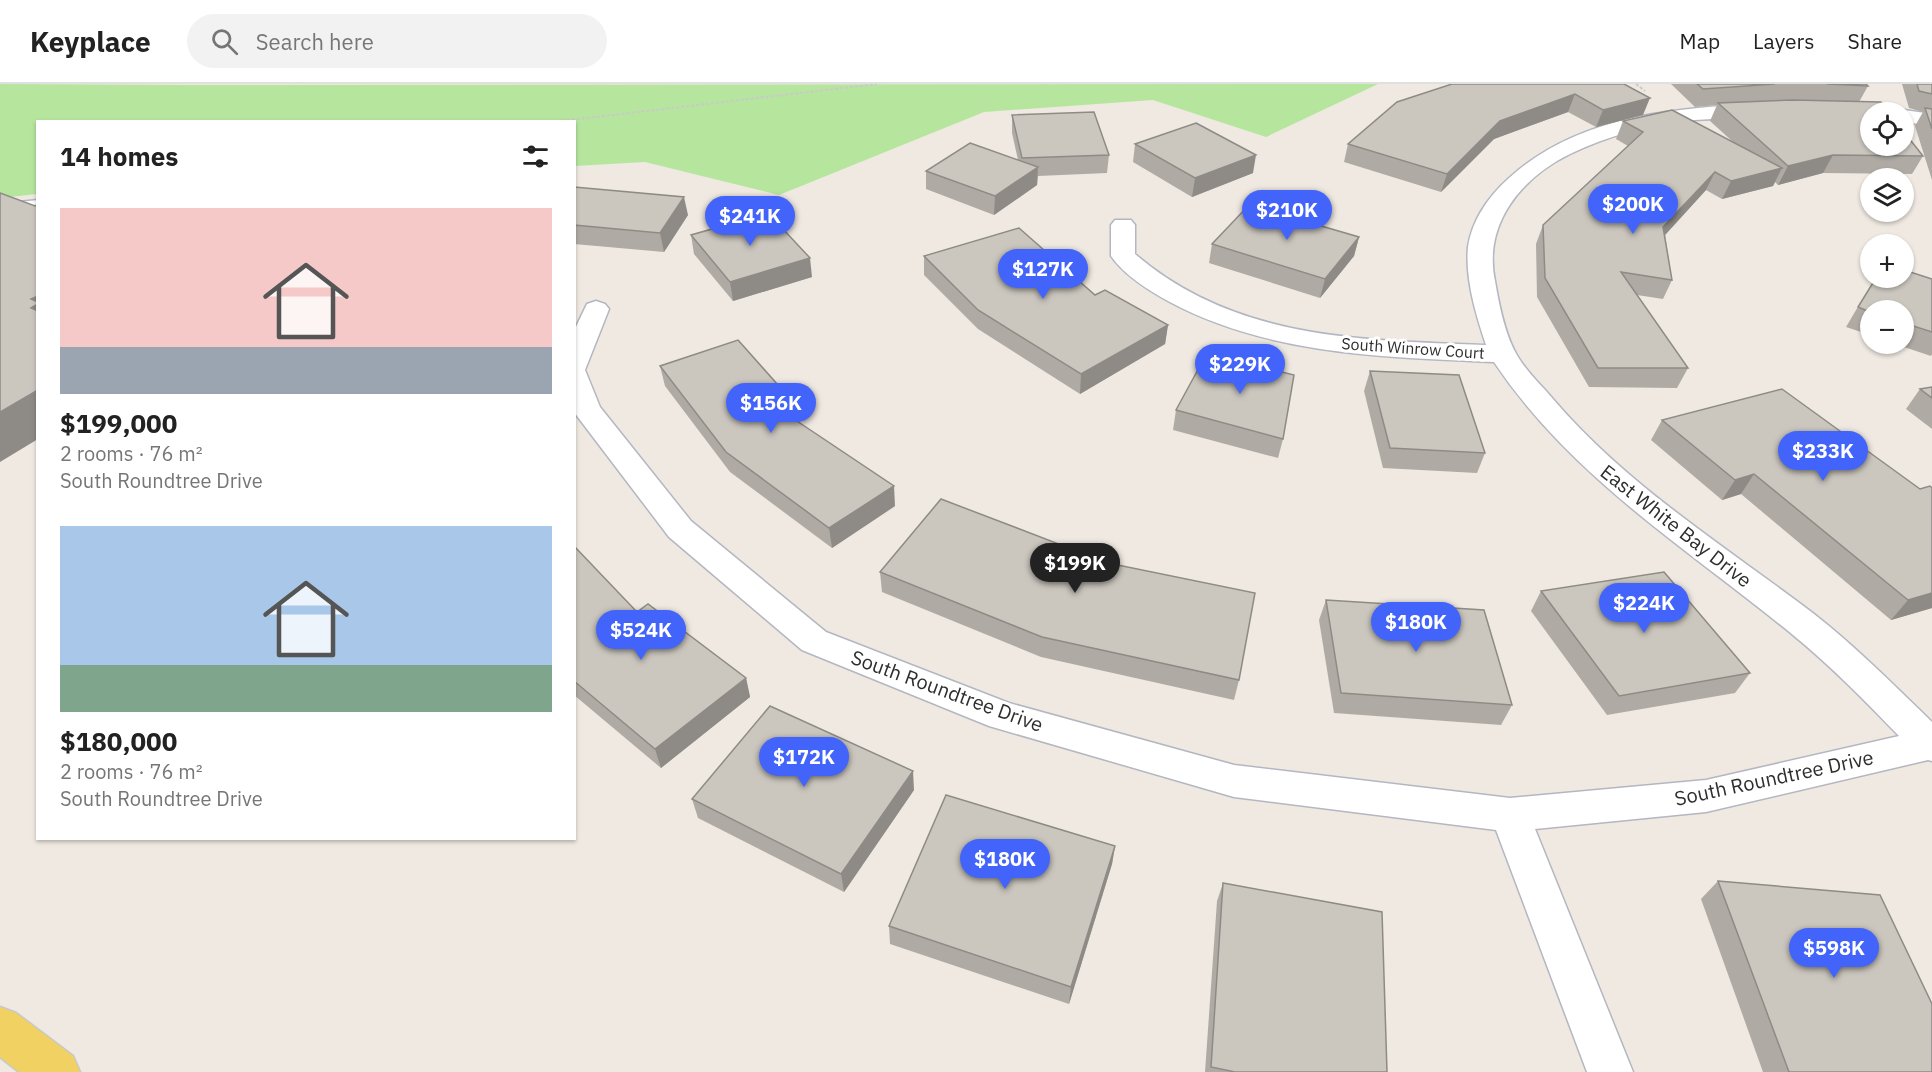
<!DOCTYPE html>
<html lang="en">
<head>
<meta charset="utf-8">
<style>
  :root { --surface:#fff; --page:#f2f2f2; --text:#222; --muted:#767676; --line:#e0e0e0; --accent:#4264fb }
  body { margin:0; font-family:"IBM Plex Sans",sans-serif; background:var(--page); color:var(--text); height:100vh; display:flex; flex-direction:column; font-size:22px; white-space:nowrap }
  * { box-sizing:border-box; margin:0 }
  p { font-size:20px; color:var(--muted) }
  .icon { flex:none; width:33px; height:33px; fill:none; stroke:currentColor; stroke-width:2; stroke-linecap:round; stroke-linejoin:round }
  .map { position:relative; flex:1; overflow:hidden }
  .panel { position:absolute; left:36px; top:36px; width:540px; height:720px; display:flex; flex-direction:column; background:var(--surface); border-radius:0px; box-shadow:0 2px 4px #0004 }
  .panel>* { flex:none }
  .controls { position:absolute; left:1860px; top:18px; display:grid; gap:12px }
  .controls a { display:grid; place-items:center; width:54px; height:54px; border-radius:50%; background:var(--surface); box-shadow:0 2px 4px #0004; font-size:30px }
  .price { position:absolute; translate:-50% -51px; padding:0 14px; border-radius:21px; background:var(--accent); color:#fff; font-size:20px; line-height:39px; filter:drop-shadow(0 2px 3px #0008) }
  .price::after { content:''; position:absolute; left:50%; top:36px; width:18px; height:14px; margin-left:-9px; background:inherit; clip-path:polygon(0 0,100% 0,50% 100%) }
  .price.current { background:#222; color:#fff }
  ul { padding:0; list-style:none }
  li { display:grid; align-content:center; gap:12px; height:318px; padding:0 24px }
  li span { display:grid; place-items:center; height:186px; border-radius:0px; color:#555 }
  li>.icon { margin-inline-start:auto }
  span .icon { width:108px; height:108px; fill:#fffc; stroke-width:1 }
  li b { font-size:26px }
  h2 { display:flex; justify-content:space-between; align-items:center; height:72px; padding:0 24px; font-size:26px }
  header { display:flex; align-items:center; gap:36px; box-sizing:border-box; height:84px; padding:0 30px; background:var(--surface); border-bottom:2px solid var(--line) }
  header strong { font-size:28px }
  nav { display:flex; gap:33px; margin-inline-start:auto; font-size:21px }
  .search { width:420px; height:54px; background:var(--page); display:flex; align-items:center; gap:15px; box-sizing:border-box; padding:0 21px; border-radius:33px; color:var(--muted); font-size:22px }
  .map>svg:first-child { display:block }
  .green { fill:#b6e59e }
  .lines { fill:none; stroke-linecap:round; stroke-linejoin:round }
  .lane-casing { stroke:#b4b7c1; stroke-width:3 }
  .street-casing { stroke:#b4b7c1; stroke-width:3 }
  .primary-casing { stroke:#c9c9c9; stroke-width:3 }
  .path { stroke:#c9c9c9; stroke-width:2; stroke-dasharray:3 2; stroke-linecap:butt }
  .lane { fill:#fff; fill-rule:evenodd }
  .street { fill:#fff; fill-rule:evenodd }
  .primary { fill:#f2d163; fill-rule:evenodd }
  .wall { fill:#afaba4 }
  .shaded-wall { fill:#8e8b86 }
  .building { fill:#cbc7bf; stroke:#8e8b86; stroke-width:1.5 }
  .labels { text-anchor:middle; stroke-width:6; stroke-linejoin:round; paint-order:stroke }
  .far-street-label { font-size:16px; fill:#2e2e2e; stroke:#fff }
  .street-label { font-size:20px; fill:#2e2e2e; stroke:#fff }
</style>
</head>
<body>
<header>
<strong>Keyplace</strong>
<div class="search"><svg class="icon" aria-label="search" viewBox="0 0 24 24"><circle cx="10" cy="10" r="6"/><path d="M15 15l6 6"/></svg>Search here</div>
<nav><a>Map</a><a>Layers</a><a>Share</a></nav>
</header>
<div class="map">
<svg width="1932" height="988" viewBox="0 0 1932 988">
  <rect width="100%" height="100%" fill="#efe9e1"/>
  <polygon class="green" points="0,0 190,1 1378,0 1266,53 1153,16 984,28 779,111 645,78 575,82 574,38 38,38 37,110 0,114"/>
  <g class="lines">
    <defs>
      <polygon id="lane" points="38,116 38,124 0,128 0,120"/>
      <g id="street">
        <path d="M1757,20l7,2 3,4 -3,4c-22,6 -47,4 -69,6 -43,4 -86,15 -125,34 -49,24 -87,70 -75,127 4,24 10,55 23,76 9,15 23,28 35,42 74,87 172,147 261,215 42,33 80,71 118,108v39l-4,-1 -222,52 -171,17 98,243h-46l-91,-242 -262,-33 -245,-71 -187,-76 -133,-113 -95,-125v-81l13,-27 9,-3 9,3 4,5 -24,61 15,37 91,114 135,111 183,71 225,62 276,33 196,-18 193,-44c-34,-35 -68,-70 -106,-101 -105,-86 -222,-158 -299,-273 -111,-5 -226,-7 -326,-61 -20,-11 -44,-26 -57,-45v-31l4,-5h16l4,5v29c100,86 226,86 351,91 -10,-30 -21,-66 -18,-98 4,-27 21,-51 41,-69 67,-61 161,-70 248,-74z"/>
        <polygon points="1904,26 1932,30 1932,42 1904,38 1904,28 1896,28"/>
      </g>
      <polygon id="primary" points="0,923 16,929 73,972 80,988 19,988 0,973"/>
    </defs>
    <use href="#lane" class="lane-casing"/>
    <use href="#street" class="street-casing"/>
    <use href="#primary" class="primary-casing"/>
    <g class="path">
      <polyline points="1636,0 1645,7"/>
      <polyline points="552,38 877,0"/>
    </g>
    <use href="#lane" class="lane"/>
    <use href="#street" class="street"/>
    <use href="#primary" class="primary"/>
  </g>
  <g class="wall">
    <polygon points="1624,0 1643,31 1596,43 1568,28 1494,55 1441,108 1344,78 1348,60"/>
    <polygon points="1671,0 1866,0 1868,2 1859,18 1923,72 1912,90 1823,89 1778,101 1775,98 1773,102 1722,115 1706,106 1665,151 1672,196 1663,215 1637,211 1688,284 1677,304 1589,303 1537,213 1536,160 1543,141 1628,62 1616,55 1623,37 1732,57 1710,37 1717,21 1695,23"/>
    <polygon points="1902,0 1932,0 1932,96 1915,42 1923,28 1909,24"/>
    <polygon points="1012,31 1109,71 1107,89 1038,92 1037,101 994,131 926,105 926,87 1018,76 1012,49"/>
    <polygon points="1135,60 1253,89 1192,113 1133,78"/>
    <polygon points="574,103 688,131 664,168 574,160"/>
    <polygon points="691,151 812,193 733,217 694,170"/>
    <polygon points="1359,153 1354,172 1320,214 1209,179 1212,160"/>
    <polygon points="924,172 1095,211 1168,241 1165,260 1080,310 978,245 924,191"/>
    <polygon points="1875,194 1932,195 1932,270 1931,272 1895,260 1904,260 1904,226 1870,226 1870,251 1846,243"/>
    <polygon points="660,282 788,330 787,331 895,422 832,464 730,388 665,302"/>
    <polygon points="1370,287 1485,369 1477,389 1383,384 1364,307"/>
    <polygon points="1932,303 1932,345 1906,325 1920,305"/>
    <polygon points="1782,305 1932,524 1891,536 1741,410 1722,416 1651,356 1662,336"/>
    <polygon points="1176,326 1283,355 1278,374 1173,346"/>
    <polygon points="574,462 637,528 746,594 750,613 661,684 574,611"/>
    <polygon points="1064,462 1064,470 1239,596 1234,616 1041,573 882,508 880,488"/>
    <polygon points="1541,507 1750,589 1735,609 1607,631 1531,527"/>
    <polygon points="1326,516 1512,621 1501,641 1334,629 1319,536"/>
    <polygon points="914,706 844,808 698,734 692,715"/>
    <polygon points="1115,762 1112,780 1069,920 890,860 889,842"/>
    <polygon points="1718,797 1932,988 1763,988 1701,815"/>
    <polygon points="1223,799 1387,988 1205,988 1217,817"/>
  </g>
  <g class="shaded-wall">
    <polygon points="1575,10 1568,28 1494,55 1441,108 1447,90 1500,37"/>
    <polygon points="1650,14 1643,31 1596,43 1603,26"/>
    <polygon points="1256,71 1253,89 1192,113 1195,94"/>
    <polygon points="1833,71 1823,89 1778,101 1788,82"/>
    <polygon points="1038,83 1037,101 994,131 995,112"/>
    <polygon points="1782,84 1773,102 1722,115 1731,97"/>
    <polygon points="1715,88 1706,106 1655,162 1663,143"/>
    <polygon points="684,113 688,131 664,168 660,149"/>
    <polygon points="1359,153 1354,172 1320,214 1325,195"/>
    <polygon points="810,174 812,193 733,217 730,198"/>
    <polygon points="38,212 38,234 31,224 31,215"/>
    <polygon points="1168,241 1165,260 1080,310 1081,290"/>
    <polygon points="38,306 38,355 0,378 0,328"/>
    <polygon points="786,310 788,330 770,337 767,317"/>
    <polygon points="1754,390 1741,410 1722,416 1735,396"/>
    <polygon points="894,402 895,422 832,464 829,444"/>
    <polygon points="1064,462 1063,482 1059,469"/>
    <polygon points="1932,509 1932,524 1891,536 1908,516"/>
    <polygon points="746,594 750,613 661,684 655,665"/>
    <polygon points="913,687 914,706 844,808 841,790"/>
    <polygon points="1115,762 1112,780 1069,920 1071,903"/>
  </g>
  <g class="building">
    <polygon points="1452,0 1624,0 1650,14 1603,26 1575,10 1500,37 1447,90 1348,60 1397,18"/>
    <polygon points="1697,0 1775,0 1703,5"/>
    <polygon points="1827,0 1866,0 1868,2"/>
    <polygon points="1917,0 1932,0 1932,10 1919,7"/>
    <polygon points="1793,16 1881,18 1889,28 1870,28 1870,62 1904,62 1904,48 1923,72 1833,71 1788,82 1718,19"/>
    <polygon points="1925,24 1932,25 1932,45"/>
    <polygon points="1672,26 1782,84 1731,97 1715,88 1663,143 1672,196 1621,188 1688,284 1598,284 1545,194 1543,141 1643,48 1623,37"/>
    <polygon points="1094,28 1109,71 1022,74 1012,31"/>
    <polygon points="1196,39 1256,71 1195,94 1135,60"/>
    <polygon points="970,59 1038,83 995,112 926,87"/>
    <polygon points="574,103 684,113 660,149 574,141"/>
    <polygon points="0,109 35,122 38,120 38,212 31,215 38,218 38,220 31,224 38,227 38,306 0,328"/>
    <polygon points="1249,121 1359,153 1325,195 1212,160"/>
    <polygon points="768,129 810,174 730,198 691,151"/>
    <polygon points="1019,144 1095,211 1105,206 1168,241 1081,290 978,226 924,172"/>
    <polygon points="1904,186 1932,195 1932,248 1904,239 1904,226 1870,226 1870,228 1858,223 1876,194 1904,194"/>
    <polygon points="738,256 786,310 767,317 894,402 829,444 726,368 660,282"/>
    <polygon points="1207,269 1294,291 1283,355 1176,326"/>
    <polygon points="1370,287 1459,291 1485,369 1390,364"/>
    <polygon points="1932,303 1932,314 1920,305"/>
    <polygon points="1782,305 1920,405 1930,402 1932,404 1932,509 1908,516 1754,390 1735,396 1662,336"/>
    <polygon points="941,415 1064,462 1059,469 1255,509 1239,596 1042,553 880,488"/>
    <polygon points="574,462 637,528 648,520 746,594 655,665 574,597"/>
    <polygon points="1664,488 1750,589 1619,612 1541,507"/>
    <polygon points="1326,516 1484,526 1512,621 1341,609"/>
    <polygon points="770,622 913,687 841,790 692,715"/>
    <polygon points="946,711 1115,762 1071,903 889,842"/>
    <polygon points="1718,797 1880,811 1932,920 1932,988 1789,988"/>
    <polygon points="1223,799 1382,828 1387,988 1235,988 1211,983"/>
  </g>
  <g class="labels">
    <g class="far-street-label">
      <text transform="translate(1413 264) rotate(4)" y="6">South Winrow Court</text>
    </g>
    <g class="street-label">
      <text transform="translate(1676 442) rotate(38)" y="7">East White Bay Drive</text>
      <text transform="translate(947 607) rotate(20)" y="7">South Roundtree Drive</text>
      <text transform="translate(1774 694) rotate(-12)" y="7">South Roundtree Drive</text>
    </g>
  </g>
</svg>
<div class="controls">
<a><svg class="icon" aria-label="locate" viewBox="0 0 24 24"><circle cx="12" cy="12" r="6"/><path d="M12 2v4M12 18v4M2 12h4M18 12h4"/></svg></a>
<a><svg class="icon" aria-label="layers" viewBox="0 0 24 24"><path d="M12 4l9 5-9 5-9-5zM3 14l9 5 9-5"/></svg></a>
<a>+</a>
<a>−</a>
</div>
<b class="price" style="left:1633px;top:151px">$200K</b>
<b class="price" style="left:1287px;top:157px">$210K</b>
<b class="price" style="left:750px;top:163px">$241K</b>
<b class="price" style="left:1043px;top:216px">$127K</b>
<b class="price" style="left:1240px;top:311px">$229K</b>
<b class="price" style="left:771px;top:350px">$156K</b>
<b class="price" style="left:1823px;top:398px">$233K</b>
<b class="price current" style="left:1075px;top:510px">$199K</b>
<b class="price" style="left:1644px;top:550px">$224K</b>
<b class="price" style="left:1416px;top:569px">$180K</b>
<b class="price" style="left:641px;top:577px">$524K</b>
<b class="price" style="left:804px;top:704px">$172K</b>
<b class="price" style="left:1005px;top:806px">$180K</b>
<b class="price" style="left:1834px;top:895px">$598K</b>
<section class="panel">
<h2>14 homes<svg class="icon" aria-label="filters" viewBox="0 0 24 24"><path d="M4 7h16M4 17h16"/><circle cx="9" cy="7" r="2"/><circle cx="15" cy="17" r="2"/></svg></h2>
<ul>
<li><span style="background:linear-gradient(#f6c9c9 75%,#9aa5b1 0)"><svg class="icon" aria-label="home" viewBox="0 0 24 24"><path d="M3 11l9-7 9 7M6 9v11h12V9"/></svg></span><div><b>$199,000</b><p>2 rooms · 76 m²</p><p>South Roundtree Drive</p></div></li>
<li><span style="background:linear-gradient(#a9c7e8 75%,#7fa58c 0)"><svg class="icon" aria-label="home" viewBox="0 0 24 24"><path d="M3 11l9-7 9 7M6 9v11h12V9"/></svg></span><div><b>$180,000</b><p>2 rooms · 76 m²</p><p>South Roundtree Drive</p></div></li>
</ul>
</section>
</div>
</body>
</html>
